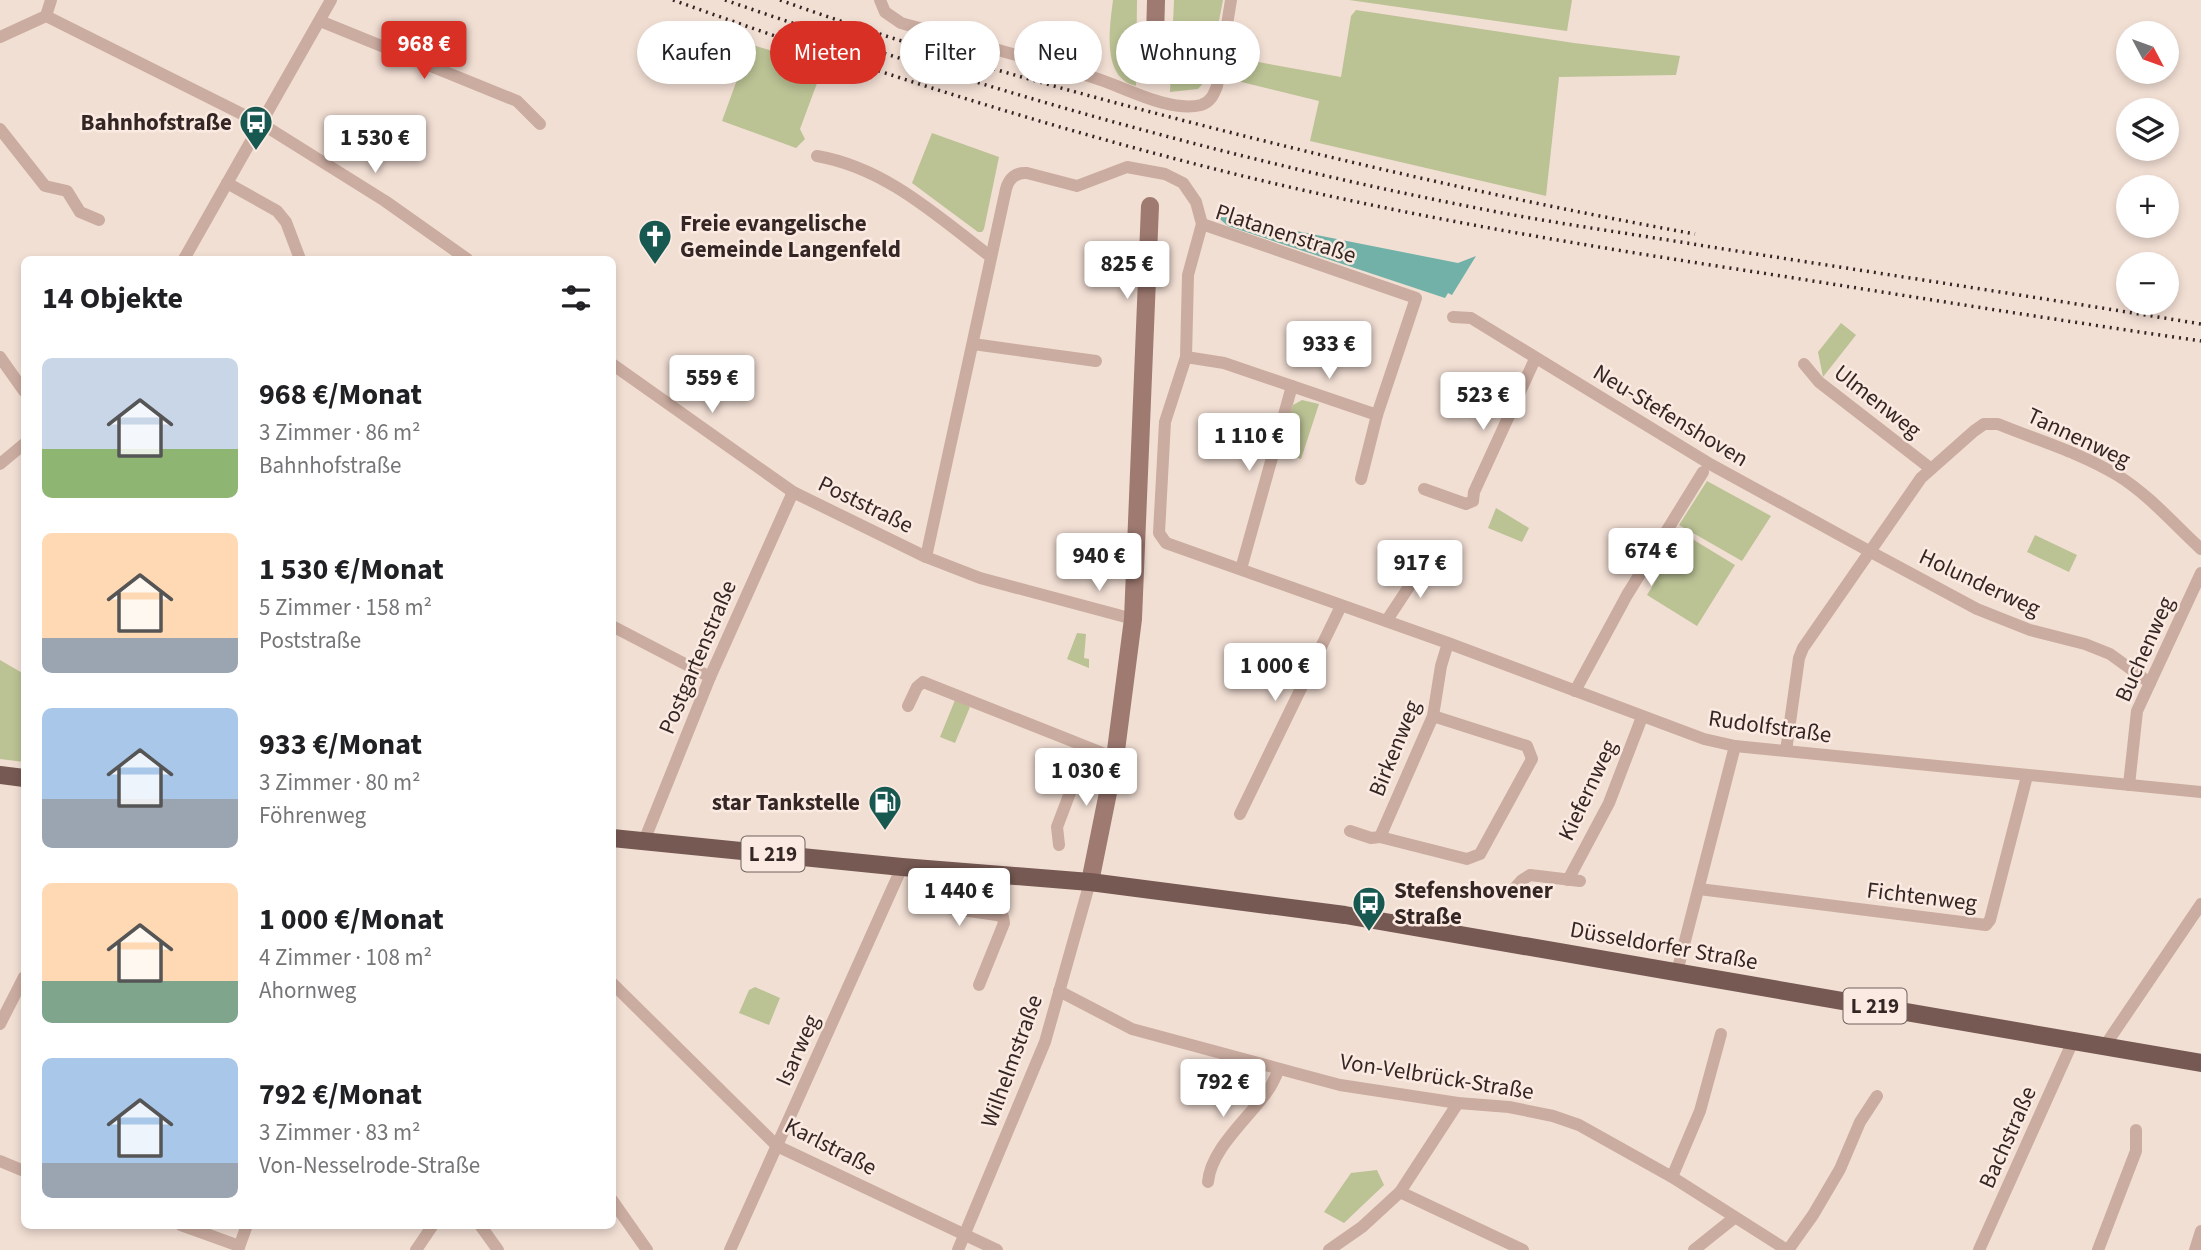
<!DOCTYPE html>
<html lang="de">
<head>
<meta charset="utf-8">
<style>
  :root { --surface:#fff; --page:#f2f2f2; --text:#202124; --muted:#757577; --accent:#d93025 }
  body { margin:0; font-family:"Source Sans 3",sans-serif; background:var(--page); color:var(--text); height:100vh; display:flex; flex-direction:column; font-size:26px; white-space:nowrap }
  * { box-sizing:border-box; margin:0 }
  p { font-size:23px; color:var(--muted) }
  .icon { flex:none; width:38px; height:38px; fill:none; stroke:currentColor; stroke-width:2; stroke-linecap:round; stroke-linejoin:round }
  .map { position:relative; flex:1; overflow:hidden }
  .sheet { position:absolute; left:21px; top:256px; width:595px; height:973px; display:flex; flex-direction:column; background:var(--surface); border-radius:10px; box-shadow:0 4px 10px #0003 }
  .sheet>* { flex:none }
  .banner { position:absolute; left:637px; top:21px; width:665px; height:63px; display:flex; gap:14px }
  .needle { width:46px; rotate:131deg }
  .controls { position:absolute; left:2116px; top:21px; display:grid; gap:14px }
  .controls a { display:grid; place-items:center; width:63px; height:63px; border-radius:50%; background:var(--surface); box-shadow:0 4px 10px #0003; font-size:35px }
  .price { position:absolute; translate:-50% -60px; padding:0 16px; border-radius:7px; background:#fff; color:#222; font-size:23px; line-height:46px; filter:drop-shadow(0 2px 4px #0008) }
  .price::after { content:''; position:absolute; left:50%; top:42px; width:21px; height:16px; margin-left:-10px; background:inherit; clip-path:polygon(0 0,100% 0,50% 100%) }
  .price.current { background:var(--accent); color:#fff }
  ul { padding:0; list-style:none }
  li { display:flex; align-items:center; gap:21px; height:175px; padding:0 21px }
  li span { display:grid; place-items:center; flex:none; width:196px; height:140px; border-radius:10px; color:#555 }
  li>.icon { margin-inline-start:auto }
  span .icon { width:84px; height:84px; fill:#fffc; stroke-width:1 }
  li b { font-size:30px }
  h2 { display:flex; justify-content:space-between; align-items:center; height:84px; padding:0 21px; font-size:30px }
  .chip { padding:0 24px; border-radius:32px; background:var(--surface); box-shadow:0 4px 10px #0003; font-size:24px; line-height:63px }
  .chip.current { background:var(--accent); color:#fff }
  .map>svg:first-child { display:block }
  .green { fill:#bbc294 }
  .water { fill:#71b1a8 }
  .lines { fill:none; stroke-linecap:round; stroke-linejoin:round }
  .street { stroke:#cbaca0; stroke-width:12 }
  .secondary { stroke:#9e7a71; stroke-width:18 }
  .primary { stroke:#775953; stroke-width:18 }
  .rail { stroke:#342624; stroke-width:3.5; stroke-dasharray:2 5; stroke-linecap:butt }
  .labels { text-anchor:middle; stroke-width:5; stroke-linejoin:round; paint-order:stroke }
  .shield { fill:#faeae1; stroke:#6f615d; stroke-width:2 }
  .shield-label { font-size:21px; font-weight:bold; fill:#342624 }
  .poi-label { font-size:23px; font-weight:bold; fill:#342624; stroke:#faeae1; text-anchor:end }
  .street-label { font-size:23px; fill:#342624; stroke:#faeae1 }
</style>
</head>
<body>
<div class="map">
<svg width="2201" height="1250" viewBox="0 0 2201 1250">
  <rect width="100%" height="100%" fill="#f2dfd4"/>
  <g class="green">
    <path d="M1113,0h24l-1,86c-35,-8 -26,-60 -23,-86z"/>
    <polygon points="1174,0 1223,0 1208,78 1198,89 1170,92"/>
    <polygon points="1349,0 1572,0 1567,31"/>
    <polygon points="1356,10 1574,43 1680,56 1676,75 1559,77 1546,196 1310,141 1319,101 1225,78 1230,57 1341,77 1351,16"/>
    <polygon points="750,44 823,67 800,129 805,139 796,148 722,121"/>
    <polygon points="932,133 999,157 984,229 982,232 978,232 912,183"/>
    <polygon points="1841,323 1856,335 1823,377 1818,352"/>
    <polygon points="1302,400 1319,404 1301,459 1278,450 1293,405"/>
    <polygon points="1707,481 1771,516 1742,561 1679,525"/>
    <polygon points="1496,508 1529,528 1522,542 1488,528"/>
    <polygon points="1684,534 1735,565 1697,626 1647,595"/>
    <polygon points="2035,535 2077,555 2069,572 2027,552"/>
    <polygon points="1077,633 1086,634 1084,658 1089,659 1089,668 1067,659"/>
    <polygon points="0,660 24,674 24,762 0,759"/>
    <polygon points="955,700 970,707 955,743 940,737"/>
    <polygon points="755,987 780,998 769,1025 739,1013 749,990"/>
    <polygon points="1377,1170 1384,1185 1344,1223 1324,1212 1351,1173"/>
  </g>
  <polygon class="water" points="1215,215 1458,263 1476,256 1452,295 1448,293 1445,298 1228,226"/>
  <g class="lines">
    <g class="street">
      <path d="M880,0l5,12 16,11c64,18 128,35 191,54 31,9 76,36 109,28 10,-3 13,-11 16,-19l14,-86"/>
      <polyline points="46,16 51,0"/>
      <polyline points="320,21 517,101 540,124"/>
      <polyline points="0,37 46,16 262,124 385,201 467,259"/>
      <polyline points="0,129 45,186 67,191 80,212 99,220"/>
      <path d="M817,156c69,12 120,60 174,101"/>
      <polyline points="227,183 277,211 286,222 300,259"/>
      <polyline points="184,259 331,0"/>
      <polyline points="1453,317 1471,318 1710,464 1869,551 1977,609 2030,630 2085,644 2110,654 2150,683"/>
      <polyline points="973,344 1096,361"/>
      <polyline points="0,357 24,391"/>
      <polyline points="1186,357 1224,363 1377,415 1416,298 1202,224 1188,275 1186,357 1165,422 1159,533 1166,543 1448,643 1704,739 1735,746 2201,792"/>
      <polyline points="612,364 793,492 926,557 980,578 1133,619"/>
      <polyline points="1804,364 1819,382 1930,468"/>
      <polyline points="0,464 24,444"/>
      <polyline points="1361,479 1377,415"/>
      <polyline points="1424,489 1466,504 1473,501 1474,492 1535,359"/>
      <path d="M926,557l80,-368c3,-11 10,-17 21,-16l50,13 50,-19 38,7 18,9 13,19 6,22"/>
      <polyline points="1241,569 1292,386"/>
      <polyline points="1387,620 1426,561"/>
      <polyline points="612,626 710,677"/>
      <polyline points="1575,691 1627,595 1703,472"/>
      <polyline points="908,706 917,687 923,682 1115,758"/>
      <path d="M1786,751l13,-93 4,-10 118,-170 53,-47 10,-7h14c39,16 83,29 119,51 31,19 57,49 84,74"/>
      <polyline points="2129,785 2137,711 2201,573"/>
      <polyline points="1240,814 1341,606"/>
      <polyline points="1350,831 1371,838 1380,837 1433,716 1441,666 1448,643"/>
      <polyline points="1380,837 1467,859 1480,854 1532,759 1527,746 1433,716"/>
      <polyline points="644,841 710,677 793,492"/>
      <polyline points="1059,845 1057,827 1087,748"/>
      <polyline points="951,870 948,908 997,915 1003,917 1004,923 979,985"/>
      <polyline points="1568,880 1609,803 1642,717"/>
      <polyline points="1514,889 1522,880 1530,875 1580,881"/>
      <polyline points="1699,889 1986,925 1990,920 2027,776"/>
      <polyline points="1677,972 1735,746"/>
      <polyline points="612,983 777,1146 997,1250"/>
      <polyline points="1059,991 1132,1029 1295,1073 1340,1085 1458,1103 1509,1107 1553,1116 1579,1125 1672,1177 1787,1250"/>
      <polyline points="0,1024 24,977"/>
      <polyline points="2104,1047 2201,904"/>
      <polyline points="0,1161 24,1171"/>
      <polyline points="1672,1177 1700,1111 1721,1034"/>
      <path d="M1208,1182c3,-34 42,-65 61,-93 4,-6 7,-13 10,-20"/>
      <polyline points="1400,1192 1523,1250"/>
      <polyline points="612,1200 647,1250"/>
      <polyline points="181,1225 239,1246"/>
      <polyline points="480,1225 498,1250"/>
      <polyline points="238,1250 247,1225"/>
      <polyline points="416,1250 433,1225"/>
      <polyline points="730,1250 902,867"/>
      <polyline points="958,1250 1045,1042 1090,882"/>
      <polyline points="1329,1250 1362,1227 1400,1192 1458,1103"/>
      <polyline points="1694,1250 1734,1218"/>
      <polyline points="1788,1250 1813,1215 1840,1169 1860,1122 1877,1096"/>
      <polyline points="1979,1250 2073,1041"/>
      <polyline points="2098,1250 2136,1151 2136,1130"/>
      <polyline points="2195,1250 2201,1231"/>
    </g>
    <g class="secondary">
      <polyline points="1154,75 1156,0"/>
      <polyline points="1090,882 1115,758 1133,619 1150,206"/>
    </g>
    <g class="primary">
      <polyline points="0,775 24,778"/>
      <polyline points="612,838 902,867 1090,882 1345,915 2201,1063"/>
    </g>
    <g class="rail">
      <path d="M673,0c175,63 353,121 534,167 191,49 386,80 581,110 138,22 275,44 413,64"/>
      <path d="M725,0c250,87 503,160 762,210 72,14 146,24 218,36 165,26 331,51 496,78"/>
      <path d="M780,0c128,46 258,83 390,117 173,45 348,85 525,117"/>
    </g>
  </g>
  <defs>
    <symbol id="bus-pin" viewBox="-11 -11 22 30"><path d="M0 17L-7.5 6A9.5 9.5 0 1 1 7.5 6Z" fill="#175850" stroke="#faeae1"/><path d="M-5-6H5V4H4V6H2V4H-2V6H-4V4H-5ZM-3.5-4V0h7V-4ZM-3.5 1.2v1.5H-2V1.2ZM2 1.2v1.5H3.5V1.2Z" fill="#fff"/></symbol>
    <symbol id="church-pin" viewBox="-11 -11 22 30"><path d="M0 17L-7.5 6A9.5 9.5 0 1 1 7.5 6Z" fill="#175850" stroke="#faeae1"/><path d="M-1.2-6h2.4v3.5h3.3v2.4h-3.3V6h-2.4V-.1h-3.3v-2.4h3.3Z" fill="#fff"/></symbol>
    <symbol id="fuel-pin" viewBox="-11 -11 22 30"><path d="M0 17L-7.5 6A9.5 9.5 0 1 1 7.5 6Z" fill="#175850" stroke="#faeae1"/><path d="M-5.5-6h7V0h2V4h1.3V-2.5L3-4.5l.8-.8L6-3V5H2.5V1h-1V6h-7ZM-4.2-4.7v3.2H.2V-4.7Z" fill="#fff"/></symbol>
  </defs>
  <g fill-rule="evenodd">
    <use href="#bus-pin" x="237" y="103" width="38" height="52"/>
    <use href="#church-pin" x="636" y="217" width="38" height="52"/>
    <use href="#fuel-pin" x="866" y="783" width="38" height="52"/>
    <use href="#bus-pin" x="1350" y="884" width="38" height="52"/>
  </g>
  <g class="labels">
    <g class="shield">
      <rect x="741.5" y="836.5" width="63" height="35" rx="5"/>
      <rect x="1843.5" y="988.5" width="63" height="35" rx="5"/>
    </g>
    <g class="shield-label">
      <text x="773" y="861">L 219</text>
      <text x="1875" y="1013">L 219</text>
    </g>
    <g class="poi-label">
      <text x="232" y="130">Bahnhofstraße</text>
      <text x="680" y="231" text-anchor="start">Freie evangelische<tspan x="680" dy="26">Gemeinde Langenfeld</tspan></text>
      <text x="860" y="810">star Tankstelle</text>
      <text x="1394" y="898" text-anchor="start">Stefenshovener<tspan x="1394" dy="26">Straße</tspan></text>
    </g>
    <g class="street-label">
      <text transform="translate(1286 233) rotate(18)" y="8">Platanenstraße</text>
      <text transform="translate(1878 401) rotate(38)" y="8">Ulmenweg</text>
      <text transform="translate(1671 415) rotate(31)" y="8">Neu-Stefenshoven</text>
      <text transform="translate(2079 437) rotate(25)" y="8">Tannenweg</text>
      <text transform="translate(866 504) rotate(26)" y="8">Poststraße</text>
      <text transform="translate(1980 582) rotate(25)" y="8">Holunderweg</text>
      <text transform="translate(2144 649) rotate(-66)" y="8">Buchenweg</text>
      <text transform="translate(697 657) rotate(-67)" y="8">Postgartenstraße</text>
      <text transform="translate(1770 726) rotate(8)" y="8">Rudolfstraße</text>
      <text transform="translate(1394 748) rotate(-68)" y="8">Birkenweg</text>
      <text transform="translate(1587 790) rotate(-65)" y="8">Kiefernweg</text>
      <text transform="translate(1922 896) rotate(7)" y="8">Fichtenweg</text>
      <text transform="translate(1664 945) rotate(10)" y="8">Düsseldorfer Straße</text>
      <text transform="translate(797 1050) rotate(-66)" y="8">Isarweg</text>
      <text transform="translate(1011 1061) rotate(-70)" y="8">Wilhelmstraße</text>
      <text transform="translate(1437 1076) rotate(9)" y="8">Von-Velbrück-Straße</text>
      <text transform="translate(2007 1137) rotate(-66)" y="8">Bachstraße</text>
      <text transform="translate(831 1146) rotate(27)" y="8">Karlstraße</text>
    </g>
  </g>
</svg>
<div class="controls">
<a><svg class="needle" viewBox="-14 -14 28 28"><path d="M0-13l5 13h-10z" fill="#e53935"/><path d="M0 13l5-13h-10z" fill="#757577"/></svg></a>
<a><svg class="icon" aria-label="layers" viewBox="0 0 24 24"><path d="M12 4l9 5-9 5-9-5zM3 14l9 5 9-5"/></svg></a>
<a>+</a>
<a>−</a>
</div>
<b class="price current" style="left:424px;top:81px">968 €</b>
<b class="price" style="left:375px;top:175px">1 530 €</b>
<b class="price" style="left:1127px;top:301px">825 €</b>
<b class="price" style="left:1329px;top:381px">933 €</b>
<b class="price" style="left:712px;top:415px">559 €</b>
<b class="price" style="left:1483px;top:432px">523 €</b>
<b class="price" style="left:1249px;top:473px">1 110 €</b>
<b class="price" style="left:1651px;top:588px">674 €</b>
<b class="price" style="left:1099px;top:593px">940 €</b>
<b class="price" style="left:1420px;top:600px">917 €</b>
<b class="price" style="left:1275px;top:703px">1 000 €</b>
<b class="price" style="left:1086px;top:808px">1 030 €</b>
<b class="price" style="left:959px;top:928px">1 440 €</b>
<b class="price" style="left:1223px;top:1119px">792 €</b>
<div class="banner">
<a class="chip">Kaufen</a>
<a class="chip current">Mieten</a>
<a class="chip">Filter</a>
<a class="chip">Neu</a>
<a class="chip">Wohnung</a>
</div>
<section class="sheet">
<h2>14 Objekte<svg class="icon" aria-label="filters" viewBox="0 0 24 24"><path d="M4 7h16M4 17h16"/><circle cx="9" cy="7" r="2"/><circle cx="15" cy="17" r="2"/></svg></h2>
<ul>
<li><span style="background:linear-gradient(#c9d6e8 65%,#8fb573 0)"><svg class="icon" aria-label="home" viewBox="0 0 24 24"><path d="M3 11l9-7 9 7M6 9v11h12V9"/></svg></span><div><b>968 €/Monat</b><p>3 Zimmer · 86 m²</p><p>Bahnhofstraße</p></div></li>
<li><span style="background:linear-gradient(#ffd9b3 75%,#9aa5b1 0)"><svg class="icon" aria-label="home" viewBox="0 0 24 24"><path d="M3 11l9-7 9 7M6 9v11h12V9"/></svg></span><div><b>1 530 €/Monat</b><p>5 Zimmer · 158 m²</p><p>Poststraße</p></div></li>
<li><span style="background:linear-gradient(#a9c7e8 65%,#9aa5b1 0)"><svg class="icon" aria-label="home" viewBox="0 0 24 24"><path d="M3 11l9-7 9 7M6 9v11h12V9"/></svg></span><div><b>933 €/Monat</b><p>3 Zimmer · 80 m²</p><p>Föhrenweg</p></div></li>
<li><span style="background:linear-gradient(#ffd9b3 70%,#7fa58c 0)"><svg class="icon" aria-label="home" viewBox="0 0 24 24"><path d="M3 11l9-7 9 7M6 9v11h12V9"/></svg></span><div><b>1 000 €/Monat</b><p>4 Zimmer · 108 m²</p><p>Ahornweg</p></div></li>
<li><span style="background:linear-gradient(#a9c7e8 75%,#9aa5b1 0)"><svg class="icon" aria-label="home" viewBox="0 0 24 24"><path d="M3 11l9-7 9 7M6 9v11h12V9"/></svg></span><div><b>792 €/Monat</b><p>3 Zimmer · 83 m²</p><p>Von-Nesselrode-Straße</p></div></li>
</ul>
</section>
</div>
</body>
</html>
